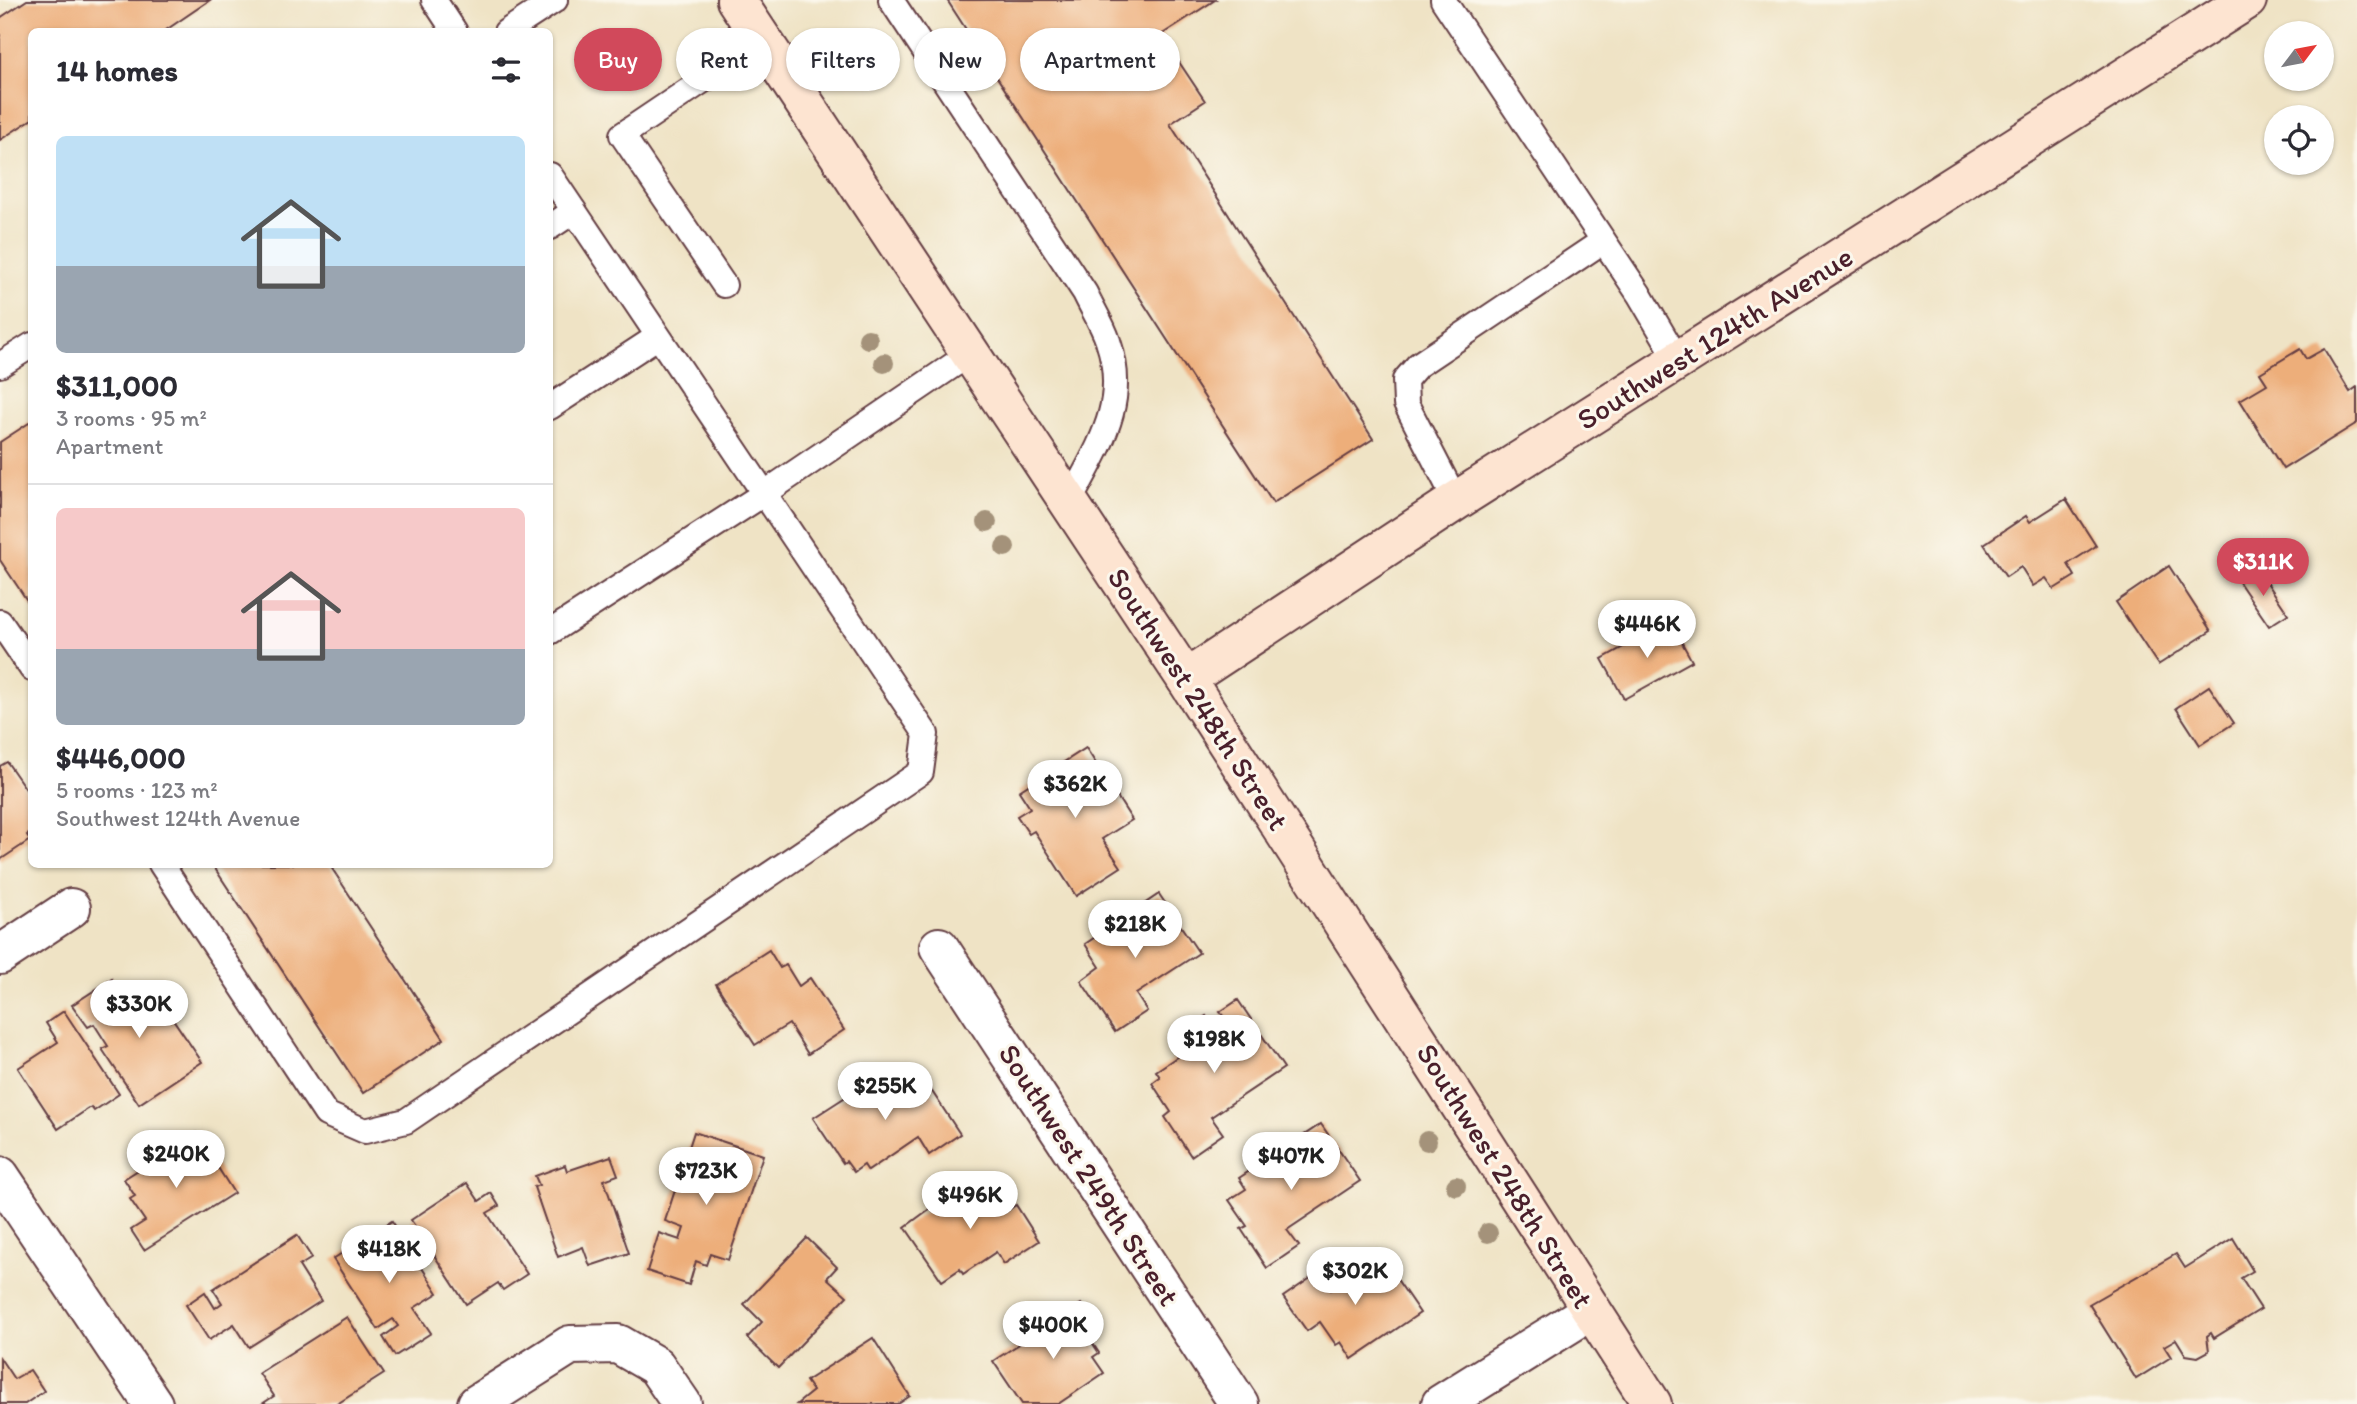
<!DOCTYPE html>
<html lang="en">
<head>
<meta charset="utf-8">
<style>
  :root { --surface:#fff; --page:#f2f2f3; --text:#2b2b33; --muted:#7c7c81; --line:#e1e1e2; --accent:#d1495b }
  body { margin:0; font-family:Itim,sans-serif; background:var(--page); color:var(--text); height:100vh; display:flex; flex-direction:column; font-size:26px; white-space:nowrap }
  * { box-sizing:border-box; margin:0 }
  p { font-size:23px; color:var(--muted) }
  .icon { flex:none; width:38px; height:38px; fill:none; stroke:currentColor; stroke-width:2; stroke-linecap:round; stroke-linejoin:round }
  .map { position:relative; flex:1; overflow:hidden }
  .drawer { position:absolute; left:28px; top:28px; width:525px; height:840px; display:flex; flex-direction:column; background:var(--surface); border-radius:10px; box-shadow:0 2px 5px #0004 }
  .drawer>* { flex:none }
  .top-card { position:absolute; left:574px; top:28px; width:665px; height:63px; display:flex; gap:14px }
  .needle { width:46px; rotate:58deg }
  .buttons { position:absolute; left:2264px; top:21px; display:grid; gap:14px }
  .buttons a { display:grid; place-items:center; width:70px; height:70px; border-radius:50%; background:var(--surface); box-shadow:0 2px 5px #0004; font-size:35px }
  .price { position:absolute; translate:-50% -60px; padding:0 16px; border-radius:24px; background:#fff; color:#222; font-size:23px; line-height:46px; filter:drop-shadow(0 2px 4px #0008) }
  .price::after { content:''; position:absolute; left:50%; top:42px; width:21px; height:16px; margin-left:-10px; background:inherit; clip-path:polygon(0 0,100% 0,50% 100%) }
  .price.selected { background:var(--accent); color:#fff }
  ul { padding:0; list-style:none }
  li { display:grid; align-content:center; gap:14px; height:371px; padding:0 28px }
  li+li { border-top:2px solid var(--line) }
  li span { display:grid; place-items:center; height:217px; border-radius:10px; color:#555 }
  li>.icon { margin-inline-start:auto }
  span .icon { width:126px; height:126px; fill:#fffc; stroke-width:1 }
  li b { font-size:30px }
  h2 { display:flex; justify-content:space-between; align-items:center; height:84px; padding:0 28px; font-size:30px }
  .tag { padding:0 24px; border-radius:32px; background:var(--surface); box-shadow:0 2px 5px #0004; font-size:24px; line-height:63px }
  .tag.selected { background:var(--accent); color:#fff }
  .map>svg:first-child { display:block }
  .building { fill:#edae7a }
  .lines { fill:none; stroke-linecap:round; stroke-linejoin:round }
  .lane-casing { stroke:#633c42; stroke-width:28 }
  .street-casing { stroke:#633c42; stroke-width:42 }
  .secondary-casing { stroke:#633c42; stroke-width:42 }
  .lane { stroke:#fff; stroke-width:24 }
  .street { stroke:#fff; stroke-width:38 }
  .secondary { stroke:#fde4d1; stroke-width:38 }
  .tree { fill:#a4927a }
  .labels { text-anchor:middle; stroke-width:6; stroke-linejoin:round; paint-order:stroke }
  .street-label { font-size:30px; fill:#4a1f2b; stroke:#fbf7ec }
</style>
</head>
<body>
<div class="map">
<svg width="2357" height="1404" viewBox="0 0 2357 1404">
  <rect width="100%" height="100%" fill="#fbf7ec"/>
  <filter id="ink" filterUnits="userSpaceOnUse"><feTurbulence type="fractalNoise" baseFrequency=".0143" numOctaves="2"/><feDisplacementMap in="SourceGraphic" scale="14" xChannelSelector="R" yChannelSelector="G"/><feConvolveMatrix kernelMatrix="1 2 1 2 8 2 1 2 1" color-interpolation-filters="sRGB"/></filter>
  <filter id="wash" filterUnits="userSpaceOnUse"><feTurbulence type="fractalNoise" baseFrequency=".00686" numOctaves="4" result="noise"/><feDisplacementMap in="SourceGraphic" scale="28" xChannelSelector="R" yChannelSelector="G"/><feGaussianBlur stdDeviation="1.57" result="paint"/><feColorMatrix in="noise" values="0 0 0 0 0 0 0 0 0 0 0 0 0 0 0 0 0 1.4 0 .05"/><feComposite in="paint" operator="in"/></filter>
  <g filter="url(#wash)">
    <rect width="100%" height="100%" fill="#efe3c5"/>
    <g id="blocks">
      <g class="building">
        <polygon points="27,0 210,0 163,32 32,32 32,119 0,140 0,18"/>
        <polygon points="947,0 1215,0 1161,35 1205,101 1170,124 1373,439 1273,503"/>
        <polygon points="2300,349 2306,359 2324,349 2350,392 2357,387 2357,423 2283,469 2240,400 2267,384 2260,373"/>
        <polygon points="32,421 32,608 0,560 0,442"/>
        <polygon points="2066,499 2096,546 2068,564 2075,576 2054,589 2046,578 2033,586 2021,567 2006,577 1984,544 2026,516 2030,522"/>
        <polygon points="2169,566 2211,631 2158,665 2116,602"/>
        <polygon points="2258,569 2288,614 2269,626 2239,582"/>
        <polygon points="1670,621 1692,661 1624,699 1602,659"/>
        <polygon points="2209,686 2234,723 2200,745 2176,708"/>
        <polygon points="1086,748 1132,820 1102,839 1121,867 1076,896 1034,831 1029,834 1017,816 1030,808 1019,791"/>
        <polygon points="7,762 32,798 32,832 27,835 30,840 0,860 0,766"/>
        <polygon points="212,864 329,864 444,1039 363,1093"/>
        <polygon points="1159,894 1199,953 1136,994 1147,1011 1115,1032 1081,981 1100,967 1085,944"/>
        <polygon points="769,950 780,968 786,965 799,986 810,978 844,1030 808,1054 789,1024 755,1045 716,984"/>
        <polygon points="112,979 132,1009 156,994 202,1062 139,1104 102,1049 108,1046 94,1024 88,1027 72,1005"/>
        <polygon points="1238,1000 1284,1068 1211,1117 1223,1134 1191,1156 1165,1117 1171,1112 1152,1083 1160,1077 1156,1071 1196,1044 1186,1030 1206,1016 1215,1031 1228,1022 1220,1012"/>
        <polygon points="64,1011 119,1094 94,1111 91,1107 58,1129 18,1068 58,1042 46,1023"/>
        <polygon points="894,1070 909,1092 925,1081 960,1134 929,1155 918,1137 868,1171 864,1165 854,1172 846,1161 843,1163 813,1118 861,1087 864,1091"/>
        <polygon points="1321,1124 1360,1181 1287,1230 1299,1246 1267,1268 1241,1229 1247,1226 1229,1200 1246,1189 1239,1178"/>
        <polygon points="694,1132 763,1155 728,1260 710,1254 706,1265 696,1261 689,1285 647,1271 659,1233 680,1240 684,1228 665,1221"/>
        <polygon points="196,1133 234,1193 144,1250 131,1230 145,1221 130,1199 135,1196 124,1179"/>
        <polygon points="611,1156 618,1175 604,1180 629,1253 590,1266 583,1247 558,1257 534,1187 539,1185 535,1176 565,1165 567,1171"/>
        <polygon points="973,1177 986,1197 992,1192 1005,1212 1016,1205 1039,1241 1004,1264 996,1252 963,1274 960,1269 942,1281 905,1227"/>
        <polygon points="467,1183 479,1201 491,1193 499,1206 487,1213 527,1274 503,1290 498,1283 466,1304 411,1220"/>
        <polygon points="392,1221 438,1293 414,1308 431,1333 395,1356 383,1337 398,1326 393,1319 378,1329 333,1259"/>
        <polygon points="297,1235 312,1258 299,1266 321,1301 249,1347 234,1324 209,1340 186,1305 205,1292 215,1308 222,1303 213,1289"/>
        <polygon points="807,1238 837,1267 827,1278 847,1296 778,1368 747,1338 762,1322 744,1304"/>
        <polygon points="2233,1238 2253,1271 2241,1278 2261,1309 2214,1338 2211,1333 2207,1336 2209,1351 2198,1357 2186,1355 2176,1339 2164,1346 2171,1357 2136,1379 2089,1304 2176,1254 2185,1268"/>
        <polygon points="1381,1256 1420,1313 1352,1359 1341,1342 1336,1345 1320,1322 1307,1331 1283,1297 1318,1273 1331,1290"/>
        <polygon points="1081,1304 1094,1323 1084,1330 1099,1353 1093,1357 1104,1373 1058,1404 1022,1404 993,1361"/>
        <polygon points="347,1317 384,1374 337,1404 262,1404 274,1396 259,1373"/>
        <polygon points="873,1338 910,1396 898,1404 797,1404 813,1391 806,1381"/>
        <polygon points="0,1358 14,1379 30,1370 44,1391 25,1404 0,1404"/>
      </g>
    </g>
  </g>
  <g filter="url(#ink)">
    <use href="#blocks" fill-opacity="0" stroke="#633c42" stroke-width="2"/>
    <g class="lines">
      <defs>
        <g id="lane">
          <polyline points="434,0 455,32"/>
          <path d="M891,0l194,293c7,15 18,32 23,48 22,64 -11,107 -39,162"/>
          <polyline points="1443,0 1639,294 1679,362"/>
          <polyline points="506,32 555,0"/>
          <polyline points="550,227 574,211"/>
          <polyline points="724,285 622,135 763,40"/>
          <polyline points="0,365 32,345"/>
          <polyline points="550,407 657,337"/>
          <polyline points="1456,501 1406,404 1405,380 1418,365 1603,241"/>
          <polyline points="0,622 32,669"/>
          <polyline points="550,632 762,495 971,353"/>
          <polyline points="161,864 326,1114 365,1131 406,1121 921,772 926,734 550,175"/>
        </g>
        <g id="street">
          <polyline points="939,947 1239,1404"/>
          <polyline points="0,955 71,908"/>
          <polyline points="0,1176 153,1404"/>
          <polyline points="477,1404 570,1345 618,1344 656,1366 682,1404"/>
          <polyline points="1441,1404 1590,1311"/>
        </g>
        <g id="secondary">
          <polyline points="736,0 1186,679 1652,1404"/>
          <polyline points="1186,679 1456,501 2247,0"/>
        </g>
      </defs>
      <use href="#lane" class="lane-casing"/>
      <use href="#street" class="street-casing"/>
      <use href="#secondary" class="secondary-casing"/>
      <use href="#lane" class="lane"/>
      <use href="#street" class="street"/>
      <use href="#secondary" class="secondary"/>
    </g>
    <g class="tree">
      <circle cx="868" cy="339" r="10"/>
      <circle cx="884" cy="363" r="10"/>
      <circle cx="987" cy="522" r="10"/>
      <circle cx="1005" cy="547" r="10"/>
      <circle cx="1427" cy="1141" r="10"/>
      <circle cx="1456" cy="1186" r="10"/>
      <circle cx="1488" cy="1233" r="10"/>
    </g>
  </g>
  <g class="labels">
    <g class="street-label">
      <text transform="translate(1715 338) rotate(-32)" y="10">Southwest 124th Avenue</text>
      <text transform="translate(1198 699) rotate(57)" y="10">Southwest 248th Street</text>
      <text transform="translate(1089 1175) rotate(57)" y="10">Southwest 249th Street</text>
      <text transform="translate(1505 1176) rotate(58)" y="10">Southwest 248th Street</text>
    </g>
  </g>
</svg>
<div class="buttons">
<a><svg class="needle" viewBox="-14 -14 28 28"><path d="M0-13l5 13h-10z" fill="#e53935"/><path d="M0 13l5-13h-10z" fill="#7c7c81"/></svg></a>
<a><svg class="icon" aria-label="locate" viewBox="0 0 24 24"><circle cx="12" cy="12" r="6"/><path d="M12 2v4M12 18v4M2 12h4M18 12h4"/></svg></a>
</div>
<b class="price selected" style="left:2263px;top:598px">$311K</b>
<b class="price" style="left:1647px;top:660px">$446K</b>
<b class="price" style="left:1075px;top:820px">$362K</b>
<b class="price" style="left:1135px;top:960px">$218K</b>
<b class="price" style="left:139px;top:1040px">$330K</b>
<b class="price" style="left:1214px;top:1075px">$198K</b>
<b class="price" style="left:885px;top:1122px">$255K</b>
<b class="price" style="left:176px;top:1190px">$240K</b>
<b class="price" style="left:1291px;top:1192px">$407K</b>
<b class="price" style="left:706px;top:1207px">$723K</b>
<b class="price" style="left:970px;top:1231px">$496K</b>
<b class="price" style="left:389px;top:1285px">$418K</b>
<b class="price" style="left:1355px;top:1307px">$302K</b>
<b class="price" style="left:1053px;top:1361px">$400K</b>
<div class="top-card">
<a class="tag selected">Buy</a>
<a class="tag">Rent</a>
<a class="tag">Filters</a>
<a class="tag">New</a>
<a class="tag">Apartment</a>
</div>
<section class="drawer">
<h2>14 homes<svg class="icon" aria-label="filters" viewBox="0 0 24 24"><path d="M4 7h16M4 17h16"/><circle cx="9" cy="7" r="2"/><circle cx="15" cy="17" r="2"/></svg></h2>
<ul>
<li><span style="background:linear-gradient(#bfe0f5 60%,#9aa5b1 0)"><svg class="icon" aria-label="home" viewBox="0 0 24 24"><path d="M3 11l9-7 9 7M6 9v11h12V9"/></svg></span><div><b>$311,000</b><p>3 rooms · 95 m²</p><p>Apartment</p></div></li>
<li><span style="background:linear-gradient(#f6c9c9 65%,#9aa5b1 0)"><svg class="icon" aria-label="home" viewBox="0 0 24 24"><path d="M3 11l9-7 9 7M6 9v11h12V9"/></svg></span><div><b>$446,000</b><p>5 rooms · 123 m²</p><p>Southwest 124th Avenue</p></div></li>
</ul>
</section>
</div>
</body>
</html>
